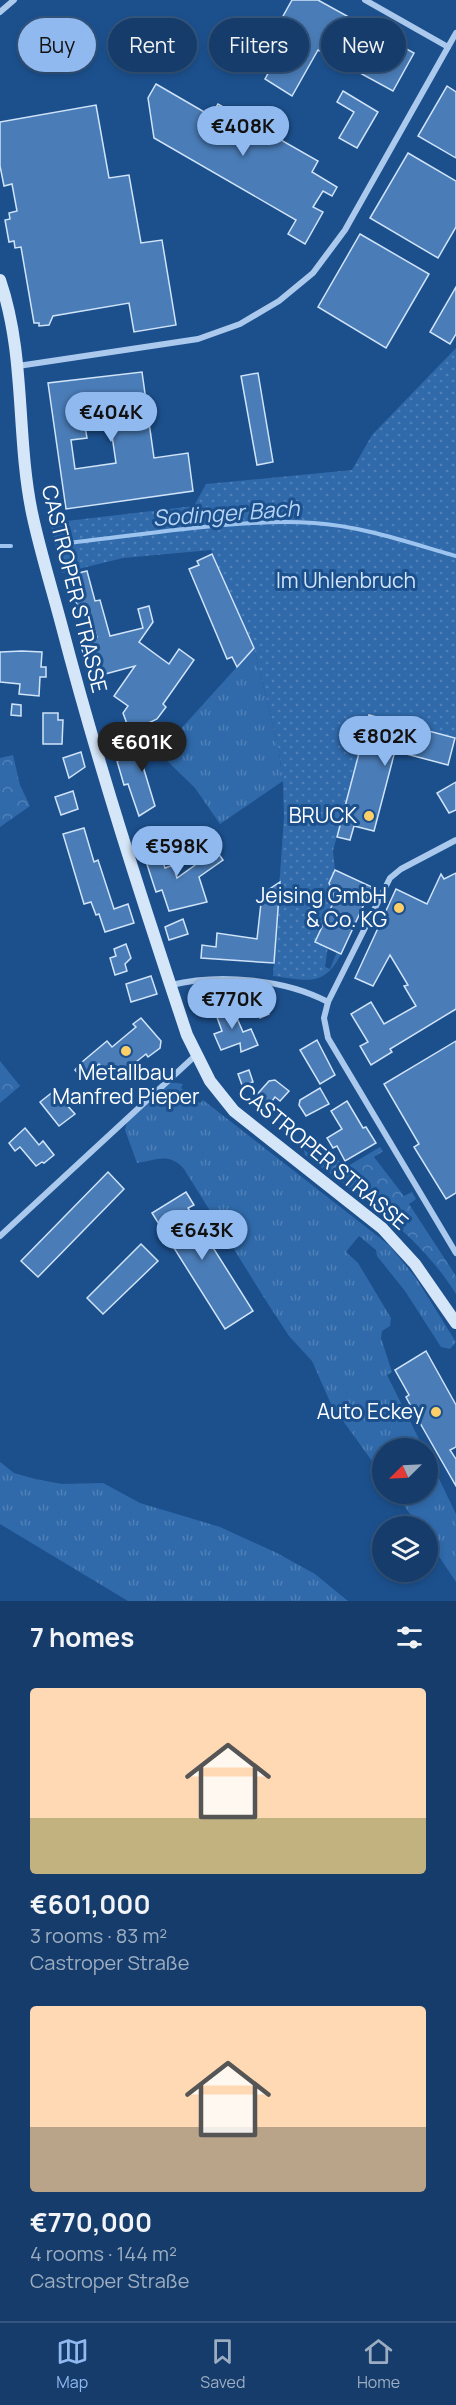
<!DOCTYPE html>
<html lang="en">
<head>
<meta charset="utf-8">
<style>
  :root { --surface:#153c6a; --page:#1e4370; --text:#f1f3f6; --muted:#9dadc1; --line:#34567e; --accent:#90b9f0 }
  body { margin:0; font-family:Manrope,sans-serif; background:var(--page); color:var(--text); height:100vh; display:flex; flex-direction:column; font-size:22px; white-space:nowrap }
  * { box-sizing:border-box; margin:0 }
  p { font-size:20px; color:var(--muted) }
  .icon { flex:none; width:33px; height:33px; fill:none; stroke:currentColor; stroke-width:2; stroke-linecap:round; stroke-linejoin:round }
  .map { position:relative; height:1601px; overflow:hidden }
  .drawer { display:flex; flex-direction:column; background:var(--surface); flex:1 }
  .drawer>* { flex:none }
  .banner { position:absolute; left:18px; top:18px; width:420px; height:54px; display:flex; gap:12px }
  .needle { width:39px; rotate:246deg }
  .fabs { position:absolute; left:372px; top:1438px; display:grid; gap:12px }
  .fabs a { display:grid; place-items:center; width:66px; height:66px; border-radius:50%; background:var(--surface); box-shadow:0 3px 9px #0003,0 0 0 2px var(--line); font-size:30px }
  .price { position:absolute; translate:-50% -51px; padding:0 14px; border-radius:21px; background:var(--accent); color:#111; font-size:20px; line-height:39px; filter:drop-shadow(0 2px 3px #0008) }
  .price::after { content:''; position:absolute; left:50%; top:36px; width:18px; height:14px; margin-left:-9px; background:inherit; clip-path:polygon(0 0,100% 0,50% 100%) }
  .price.selected { background:#222; color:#fff }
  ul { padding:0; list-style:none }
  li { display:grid; align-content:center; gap:12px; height:318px; padding:0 30px }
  li span { display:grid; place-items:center; height:186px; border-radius:6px; color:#555 }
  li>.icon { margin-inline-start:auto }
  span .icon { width:108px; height:108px; fill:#fffc; stroke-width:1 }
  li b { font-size:26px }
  h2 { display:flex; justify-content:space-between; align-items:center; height:72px; padding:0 30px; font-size:26px }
  .tag { padding:0 21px; border-radius:27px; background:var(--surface); box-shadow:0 3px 9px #0003,0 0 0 2px var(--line); font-size:21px; line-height:54px }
  .tag.selected { background:var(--accent); color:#111 }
  .tabs { display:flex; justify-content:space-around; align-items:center; height:84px; border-top:2px solid var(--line); background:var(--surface); font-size:16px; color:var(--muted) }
  .tabs a { display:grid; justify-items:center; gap:3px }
  .tabs .selected { color:var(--accent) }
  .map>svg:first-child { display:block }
  .grass { fill:url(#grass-tufts) }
  .forest { fill:url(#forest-crowns) }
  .park { fill:url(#park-dots) }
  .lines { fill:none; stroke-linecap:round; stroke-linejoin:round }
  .stream { stroke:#9dc4ef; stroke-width:4 }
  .building { fill:#4a7cb7; stroke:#cfe3f9; stroke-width:1.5; fill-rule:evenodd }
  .minor { stroke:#aac9ed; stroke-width:6 }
  .secondary { stroke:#d6e6f9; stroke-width:12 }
  .poi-dot { fill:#fdcf68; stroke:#1c508d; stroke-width:2 }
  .labels { text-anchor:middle; stroke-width:6; stroke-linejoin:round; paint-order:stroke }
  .park-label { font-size:21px; fill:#cfe3f9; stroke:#1c508d }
  .street-label { font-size:21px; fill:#fff; stroke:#1c508d }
  .poi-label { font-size:21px; fill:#fff; stroke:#1c508d; text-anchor:end }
  .water-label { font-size:22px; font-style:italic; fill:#b5d3f4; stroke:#1c508d }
</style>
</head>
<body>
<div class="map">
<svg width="456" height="1601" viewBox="0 0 456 1601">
  <defs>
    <pattern id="grass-tufts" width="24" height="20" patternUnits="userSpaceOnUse" patternTransform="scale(1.5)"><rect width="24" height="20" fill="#306aab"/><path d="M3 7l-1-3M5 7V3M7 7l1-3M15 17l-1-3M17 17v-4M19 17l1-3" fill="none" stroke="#4f80b8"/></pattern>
    <pattern id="forest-crowns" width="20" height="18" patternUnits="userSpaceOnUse" patternTransform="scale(1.5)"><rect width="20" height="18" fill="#306aab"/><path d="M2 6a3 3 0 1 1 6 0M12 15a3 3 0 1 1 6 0" fill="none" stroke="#4f80b8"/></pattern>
    <pattern id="park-dots" width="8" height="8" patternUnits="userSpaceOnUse" patternTransform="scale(1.5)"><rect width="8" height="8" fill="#306aab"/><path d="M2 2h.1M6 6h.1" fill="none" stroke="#4f80b8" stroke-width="1.8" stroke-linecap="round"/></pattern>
  </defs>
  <rect width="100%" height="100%" fill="#1c508d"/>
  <g class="grass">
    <polygon points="254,648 278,746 283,781 220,824 195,788 159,753"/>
    <path d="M170,1082l13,2 -2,4 19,15 3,-3 186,145 27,33 40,64 -6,7 -9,-2 -36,-56 -28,-35 -1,-6 -17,-14 -13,16 12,11 33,55 -1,8 -8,5 -1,7 11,34 -5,3 37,74h-42v26l-51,-71 -19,-43 -23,-25 -21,-32 -84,-135c-14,-17 -28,-9 -47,-6l-12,-33 2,-8z"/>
    <polygon points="428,1456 456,1514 456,1582 428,1540 428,1527 419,1527 396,1494 428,1494"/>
    <polygon points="0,1462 14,1473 35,1479 62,1484 103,1483 140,1503 220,1527 277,1553 315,1574 348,1601 128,1601 0,1524"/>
  </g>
  <g class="forest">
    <polygon points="13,755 20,785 30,806 0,827 0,758"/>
    <polygon points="0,1061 20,1086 0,1103"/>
    <path d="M380,1147l3,4 -9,6 30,39 8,-4 4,7 -7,5 47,72v18c-38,-61 -95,-97 -151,-139l-1,-5 15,11 8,-7 21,12z"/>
  </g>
  <path class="park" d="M456,348v390l-87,-23 -36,136 2,19 -6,13 6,14 -10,70 5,2 7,-17 4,2c-17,34 -35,26 -68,22l11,-159 -1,-36 -5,-35 -24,-98 -43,-98 -88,8 -61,15 -12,-50 144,-17 12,-22 146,-14 20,-35z"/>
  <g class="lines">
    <g class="stream">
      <path d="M67,543c77,-8 170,-25 247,-20 48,3 96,20 142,33"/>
      <polyline points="0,546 11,546"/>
    </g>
  </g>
  <g class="building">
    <polygon points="292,0 318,0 414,53 393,91 318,50 292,96 265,79 290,34 277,27"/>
    <polygon points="156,84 211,116 218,104 318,161 312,172 337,187 332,196 323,191 313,207 323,212 305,244 288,234 296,220 154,138 148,98"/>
    <polygon points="447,86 456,92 456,158 418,136"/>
    <polygon points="343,91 378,112 357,148 339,138 354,112 337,102"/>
    <polygon points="96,105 109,178 129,175 141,243 162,240 176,325 134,332 129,303 53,316 49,325 39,326 39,323 34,323 21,247 15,248 14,241 9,242 5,220 10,219 9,213 17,211 12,184 4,186 0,166 0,122"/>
    <polygon points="408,153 456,181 456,227 438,258 370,218"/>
    <polygon points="360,234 429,274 386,348 318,307"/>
    <polygon points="456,287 456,334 450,344 430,332"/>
    <path d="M142,372l12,86 34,-5 5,38 -127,18 -18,-126zM110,422l6,41 -41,6 -4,-29 16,-2 -2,-12z"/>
    <polygon points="258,373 273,462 257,465 241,376"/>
    <polygon points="212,554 254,648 237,667 232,657 227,659 189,569 199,565 197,561"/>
    <polygon points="87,571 95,601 100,600 110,636 143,628 138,609 149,606 153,622 139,642 169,664 179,649 194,660 163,704 166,707 157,719 130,732 123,713 128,706 114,696 135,666 90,678 80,642 97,637 90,614 80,616 73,590 78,589 74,574"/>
    <polygon points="22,651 42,652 41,667 46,667 46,677 40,677 39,696 19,694 20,684 0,682 0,652"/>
    <polygon points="12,704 21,705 21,716 11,715"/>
    <polygon points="43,713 58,713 58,720 63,720 62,744 43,744"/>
    <polygon points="369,715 455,738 448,765 395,751 374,831 354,826 350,840 337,837"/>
    <polygon points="161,731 171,739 165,750 142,763 155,806 139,816 128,784 124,785 117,761 144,752 141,750 150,744"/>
    <polygon points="81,752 85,767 69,778 63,758"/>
    <polygon points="456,782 456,810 449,813 437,793"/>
    <polygon points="73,791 78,809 61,815 55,797"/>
    <polygon points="84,828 94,862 98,860 114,909 128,904 134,923 105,932 99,914 96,915 91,902 84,904 63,834"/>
    <polygon points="155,835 165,868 173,865 177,878 216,850 223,860 199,877 207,902 169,911 162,890 156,892 139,840"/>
    <polygon points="335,870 372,887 341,954 315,942 335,899 329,883"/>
    <polygon points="456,873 456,1009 390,1049 392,1052 371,1065 360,1046 368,1042 351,1014 371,1002 384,1024 416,1006 404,986 408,985 390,955 373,986 355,978 396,889 427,904 441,874 444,879"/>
    <polygon points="280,882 274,963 201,958 202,945 216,947 217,933 257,939 262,894"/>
    <polygon points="183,919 188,934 169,940 165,927"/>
    <polygon points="126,944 131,958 125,964 127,971 115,975 110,958 116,956 114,949"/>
    <polygon points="151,976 157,994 131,1002 126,984"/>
    <polygon points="252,999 264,1001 269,1014 260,1018"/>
    <polygon points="230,1002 243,1032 251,1029 258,1045 241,1052 240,1043 221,1050 214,1034 222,1031 214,1009"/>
    <polygon points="141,1018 161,1041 160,1048 148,1057 146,1054 112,1081 99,1064 82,1078 75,1070 82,1062 107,1041 112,1047 136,1027 133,1024"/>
    <polygon points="317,1040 335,1075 320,1084 300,1050"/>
    <polygon points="456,1041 456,1193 446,1199 414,1147 419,1144 384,1084"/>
    <polygon points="249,1070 253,1082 242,1085 238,1074"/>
    <polygon points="275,1080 289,1091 280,1101 275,1097 265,1111 252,1100 269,1081"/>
    <polygon points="320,1088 329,1104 306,1116 299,1105 300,1100"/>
    <polygon points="54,1091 75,1114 59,1126 40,1102"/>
    <polygon points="347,1101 363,1128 366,1127 376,1143 345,1161 337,1146 333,1148 327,1138 342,1129 331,1111"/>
    <polygon points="25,1128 39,1145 43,1141 54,1155 44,1163 42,1162 36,1166 20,1147 15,1151 9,1143"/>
    <polygon points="108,1172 124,1189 38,1277 21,1261"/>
    <polygon points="186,1192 194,1205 188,1208 253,1311 225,1329 152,1213"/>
    <polygon points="141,1244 158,1261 103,1314 87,1298"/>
    <polygon points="426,1351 456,1405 456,1447 450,1450 456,1459 456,1486 420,1423 406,1397 409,1395 395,1370"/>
  </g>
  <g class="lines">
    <g class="minor">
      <polyline points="365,0 448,47"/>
      <polyline points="0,12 14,0"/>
      <polyline points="18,366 198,339 240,324 279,301 313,273 345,230 456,33"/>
      <polyline points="456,840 401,869 390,878 328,1002 324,1018 328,1038 456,1253"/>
      <path d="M171,985c48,-12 114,-6 157,17"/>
      <polyline points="0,1236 196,1055"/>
    </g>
    <path class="secondary" d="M0,280c26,76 16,156 32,233 8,38 20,76 30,114 36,138 80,273 125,408l23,46 24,30 148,117 33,36 41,59"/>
  </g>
  <g class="poi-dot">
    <circle cx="369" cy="816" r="6"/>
    <circle cx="399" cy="908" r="6"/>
    <circle cx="126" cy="1051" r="6"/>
    <circle cx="436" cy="1412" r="6"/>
  </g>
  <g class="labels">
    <g class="park-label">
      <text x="346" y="588">Im Uhlenbruch</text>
    </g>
    <g class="street-label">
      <text transform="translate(74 589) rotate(76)" y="7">CASTROPER STRASSE</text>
      <text transform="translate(323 1157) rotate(40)" y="7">CASTROPER STRASSE</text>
    </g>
    <g class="poi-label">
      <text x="357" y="823">BRUCK</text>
      <text x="387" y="903">Jeising GmbH<tspan x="387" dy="24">&amp; Co. KG</tspan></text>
      <text x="126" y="1080" text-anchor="middle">Metallbau<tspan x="126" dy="24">Manfred Pieper</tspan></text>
      <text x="424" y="1419">Auto Eckey</text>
    </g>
    <g class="water-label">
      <text transform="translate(226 513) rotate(-4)" y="8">Sodinger Bach</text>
    </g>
  </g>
</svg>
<div class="fabs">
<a><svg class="needle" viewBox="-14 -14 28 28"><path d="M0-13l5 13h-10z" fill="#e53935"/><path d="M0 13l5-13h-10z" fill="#9dadc1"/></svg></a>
<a><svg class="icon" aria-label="layers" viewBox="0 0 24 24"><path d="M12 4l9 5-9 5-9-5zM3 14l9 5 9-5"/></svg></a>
</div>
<b class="price" style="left:243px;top:157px">€408K</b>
<b class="price" style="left:111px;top:443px">€404K</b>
<b class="price" style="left:385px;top:767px">€802K</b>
<b class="price selected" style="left:142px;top:773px">€601K</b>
<b class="price" style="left:177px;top:877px">€598K</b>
<b class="price" style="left:232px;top:1030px">€770K</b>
<b class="price" style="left:202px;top:1261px">€643K</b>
<div class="banner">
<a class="tag selected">Buy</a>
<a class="tag">Rent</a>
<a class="tag">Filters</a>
<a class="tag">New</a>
</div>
</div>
<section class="drawer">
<h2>7 homes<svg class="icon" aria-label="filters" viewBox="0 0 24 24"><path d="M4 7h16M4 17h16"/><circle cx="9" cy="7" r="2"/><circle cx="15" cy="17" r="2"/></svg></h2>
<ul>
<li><span style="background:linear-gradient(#ffd9b3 70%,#c2b280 0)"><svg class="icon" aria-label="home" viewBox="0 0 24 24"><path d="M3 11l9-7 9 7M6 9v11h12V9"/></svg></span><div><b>€601,000</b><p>3 rooms · 83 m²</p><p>Castroper Straße</p></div></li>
<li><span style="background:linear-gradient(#ffd9b3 65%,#b9a48a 0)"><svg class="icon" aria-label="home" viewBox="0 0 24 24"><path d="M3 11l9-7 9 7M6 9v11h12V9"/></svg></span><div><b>€770,000</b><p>4 rooms · 144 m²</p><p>Castroper Straße</p></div></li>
</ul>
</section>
<nav class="tabs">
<a class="selected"><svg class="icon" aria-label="map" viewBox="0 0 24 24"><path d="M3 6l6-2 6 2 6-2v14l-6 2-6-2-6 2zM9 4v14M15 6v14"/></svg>Map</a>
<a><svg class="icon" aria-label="saved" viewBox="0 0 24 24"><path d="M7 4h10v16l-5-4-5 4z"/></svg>Saved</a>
<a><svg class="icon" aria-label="home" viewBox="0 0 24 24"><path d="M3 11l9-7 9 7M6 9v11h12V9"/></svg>Home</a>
</nav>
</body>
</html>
